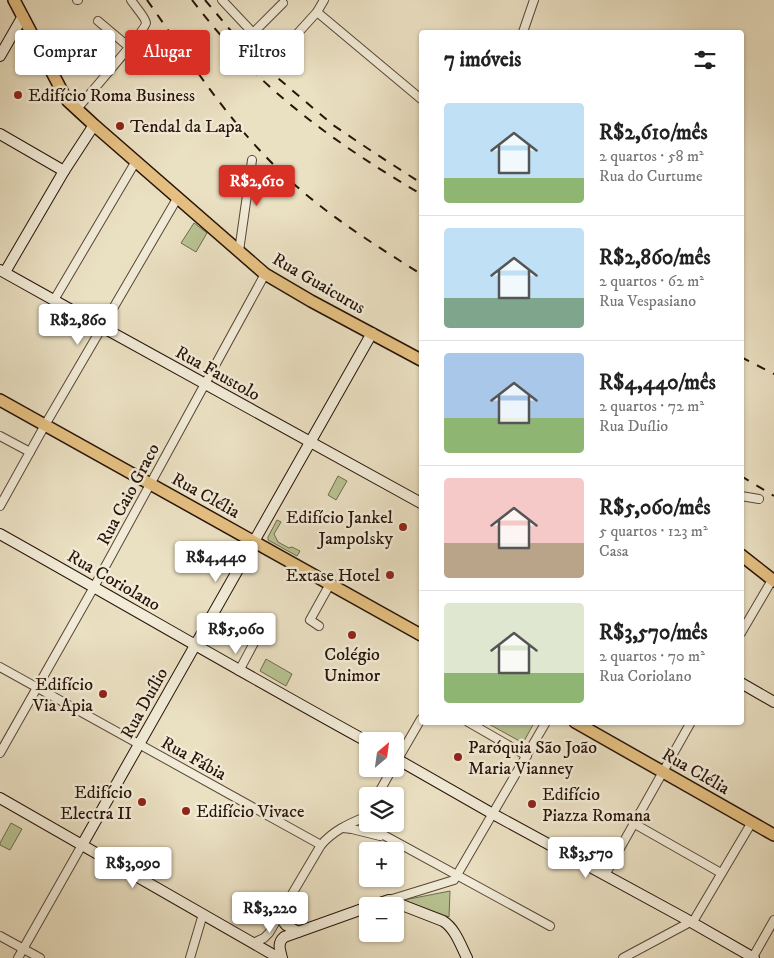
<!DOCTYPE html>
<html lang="pt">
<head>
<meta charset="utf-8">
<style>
  :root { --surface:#fff; --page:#f2f2f2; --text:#222; --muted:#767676; --line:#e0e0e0; --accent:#d93025 }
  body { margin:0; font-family:"IM FELL DW Pica",serif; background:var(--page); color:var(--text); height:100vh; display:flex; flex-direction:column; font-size:19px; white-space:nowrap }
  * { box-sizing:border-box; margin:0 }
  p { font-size:16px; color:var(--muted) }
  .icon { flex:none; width:28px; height:28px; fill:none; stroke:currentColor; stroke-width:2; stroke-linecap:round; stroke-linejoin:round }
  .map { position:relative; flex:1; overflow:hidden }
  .panel { position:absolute; left:419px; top:30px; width:325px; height:695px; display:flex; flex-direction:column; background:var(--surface); border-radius:5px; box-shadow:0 1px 4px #0004 }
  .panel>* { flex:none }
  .banner { position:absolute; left:15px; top:30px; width:329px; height:45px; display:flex; gap:10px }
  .needle { width:32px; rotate:29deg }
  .buttons { position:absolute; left:359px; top:732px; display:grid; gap:10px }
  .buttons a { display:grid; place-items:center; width:45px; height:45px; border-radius:5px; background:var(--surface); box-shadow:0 1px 4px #0004; font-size:25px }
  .price { position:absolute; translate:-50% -42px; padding:0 11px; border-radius:5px; background:#fff; color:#222; font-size:16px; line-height:32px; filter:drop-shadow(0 1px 2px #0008) }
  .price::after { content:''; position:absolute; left:50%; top:30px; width:15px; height:11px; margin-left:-8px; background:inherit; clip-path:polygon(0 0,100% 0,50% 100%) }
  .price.selected { background:var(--accent); color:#fff }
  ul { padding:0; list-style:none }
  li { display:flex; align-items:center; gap:15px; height:125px; padding:0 25px }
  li+li { border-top:1px solid var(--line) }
  li span { display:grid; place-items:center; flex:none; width:140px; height:100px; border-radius:5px; color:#555 }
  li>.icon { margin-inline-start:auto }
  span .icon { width:60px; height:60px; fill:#fffc; stroke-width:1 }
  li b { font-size:21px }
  h2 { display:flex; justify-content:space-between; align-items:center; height:60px; padding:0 25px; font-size:21px }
  .tag { padding:0 18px; border-radius:5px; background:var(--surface); box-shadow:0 1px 4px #0004; font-size:18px; line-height:45px }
  .tag.selected { background:var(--accent); color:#fff }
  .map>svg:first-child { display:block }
  .green { fill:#b8c292; stroke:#706a4e }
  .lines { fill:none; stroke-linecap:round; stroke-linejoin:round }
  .street-casing { stroke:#584637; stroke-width:10 }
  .secondary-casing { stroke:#271309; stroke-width:12 }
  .primary-casing { stroke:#271309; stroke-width:14 }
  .street { stroke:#f1ebd7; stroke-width:8 }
  .secondary { stroke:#f1ebd7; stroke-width:10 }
  .primary { stroke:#e5c081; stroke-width:11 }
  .rail { stroke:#271309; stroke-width:2; stroke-dasharray:9 9; stroke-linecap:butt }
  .poi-dot { fill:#8f2418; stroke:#f1ebd7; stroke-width:2 }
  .labels { text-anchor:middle; stroke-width:5; stroke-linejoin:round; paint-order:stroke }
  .poi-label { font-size:18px; fill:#271309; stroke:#f1ebd7; text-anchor:start }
  .street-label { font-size:18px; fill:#271309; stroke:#f1ebd7 }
</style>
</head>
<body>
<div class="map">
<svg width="774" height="958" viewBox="0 0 774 958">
  <rect width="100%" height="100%" fill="#eae0c2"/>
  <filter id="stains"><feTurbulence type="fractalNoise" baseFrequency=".004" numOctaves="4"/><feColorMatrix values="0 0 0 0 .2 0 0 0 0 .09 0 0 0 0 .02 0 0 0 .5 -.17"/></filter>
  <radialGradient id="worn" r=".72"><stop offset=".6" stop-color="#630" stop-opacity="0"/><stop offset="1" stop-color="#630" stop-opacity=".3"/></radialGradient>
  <g class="green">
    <polygon points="194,223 207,233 196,252 181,243"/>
    <polygon points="338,476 347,481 336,500 328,495"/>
    <polygon points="277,520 281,522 274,534 278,542 289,548 292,547 300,551 297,556 268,540 268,537"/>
    <polygon points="266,659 292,674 286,686 260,671"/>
    <polygon points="487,723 534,722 534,723 523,743"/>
    <polygon points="11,823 22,829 10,850 0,845 0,843"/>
    <polygon points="450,891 449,917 404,900"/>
  </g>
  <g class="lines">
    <defs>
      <g id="street">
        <polyline points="77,0 78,0"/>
        <polyline points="222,0 270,51 278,55 317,12 324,0"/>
        <polyline points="317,12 421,99"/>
        <polyline points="98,21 129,47"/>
        <polyline points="523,32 534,0"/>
        <polyline points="253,33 283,3"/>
        <path d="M77,109c9,-11 68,-78 69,-86 0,-5 -12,-18 -15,-23"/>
        <polyline points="239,251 252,160"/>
        <polyline points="54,300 136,161"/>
        <polyline points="0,436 30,452"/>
        <polyline points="741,496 759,499"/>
        <polyline points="0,506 45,425 178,197"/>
        <polyline points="319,626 310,620 330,584"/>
        <polyline points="741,633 772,580"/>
        <polyline points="0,667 321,845"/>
        <polyline points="239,671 264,624"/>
        <polyline points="468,722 527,756"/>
        <polyline points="0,753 94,587 265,274"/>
        <polyline points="395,764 421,719"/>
        <polyline points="377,796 392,769"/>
        <polyline points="361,819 367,826 550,926"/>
        <polyline points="633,823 721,873"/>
        <polyline points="343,828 352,829 380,836"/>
        <polyline points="605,875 691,722"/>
        <polyline points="389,900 454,880 546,722"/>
        <polyline points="0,936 40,958"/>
        <path d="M253,943l11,-5 5,-5 52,-88c12,-14 27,-21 44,-28l3,-4"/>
        <polyline points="753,957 774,920"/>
        <polyline points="18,958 82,845"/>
        <polyline points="190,958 203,914"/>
        <polyline points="623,958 694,920 752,822"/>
      </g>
      <g id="secondary">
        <polyline points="0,56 23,16"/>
        <polyline points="0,134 64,171"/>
        <polyline points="0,270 102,327 421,503"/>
        <polyline points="5,272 64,171 94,125"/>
        <path d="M0,534c123,69 244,140 368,208"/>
        <polyline points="741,683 774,702"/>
        <polyline points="395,758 493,814 684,918 754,958"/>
        <polyline points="0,798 279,958"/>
        <polyline points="82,845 372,333"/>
        <path d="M371,906l18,-6 54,21c12,7 18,25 24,37"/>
        <polyline points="279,916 286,925 298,932"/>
        <path d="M282,958c-2,-8 -5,-15 2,-21l84,-30"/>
      </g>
      <g id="primary">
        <polyline points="14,0 64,95 68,101 94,125 265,274 311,301 421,360"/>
        <polyline points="0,400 421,635"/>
        <polyline points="741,555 774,581"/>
        <polyline points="575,722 774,835"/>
      </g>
    </defs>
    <use href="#street" class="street-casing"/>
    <use href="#secondary" class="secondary-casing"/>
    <use href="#primary" class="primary-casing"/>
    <use href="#street" class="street"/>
    <use href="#secondary" class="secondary"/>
    <use href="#primary" class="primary"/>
    <g class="rail">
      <path d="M147,0c39,55 75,112 122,160 45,47 98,80 152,114"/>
      <path d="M192,0c18,23 37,46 57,67 50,50 112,92 172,127"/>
      <polyline points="205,0 237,38 266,68 333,125 373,152 421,183"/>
      <polyline points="741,357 774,374"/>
      <polyline points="741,476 774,496"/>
    </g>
  </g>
  <g class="poi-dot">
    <circle cx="18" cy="95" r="5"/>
    <circle cx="120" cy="126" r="5"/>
    <circle cx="403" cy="527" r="5"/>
    <circle cx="390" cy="575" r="5"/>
    <circle cx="352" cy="635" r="5"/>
    <circle cx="103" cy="694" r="5"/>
    <circle cx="458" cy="757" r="5"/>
    <circle cx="142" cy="802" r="5"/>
    <circle cx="532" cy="804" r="5"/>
    <circle cx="186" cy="811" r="5"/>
  </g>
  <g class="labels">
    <g class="poi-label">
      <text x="28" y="101">Edifício Roma Business</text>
      <text x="130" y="132">Tendal da Lapa</text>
      <text x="393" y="523" text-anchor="end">Edifício Jankel<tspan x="393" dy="21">Jampolsky</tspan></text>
      <text x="380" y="581" text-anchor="end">Extase Hotel</text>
      <text x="352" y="660" text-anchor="middle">Colégio<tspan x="352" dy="21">Unimor</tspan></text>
      <text x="93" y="690" text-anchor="end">Edifício<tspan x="93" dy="21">Via Apia</tspan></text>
      <text x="468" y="753">Paróquia São João<tspan x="468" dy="21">Maria Vianney</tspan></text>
      <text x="132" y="798" text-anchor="end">Edifício<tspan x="132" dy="21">Electra II</tspan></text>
      <text x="542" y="800">Edifício<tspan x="542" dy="21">Piazza Romana</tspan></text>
      <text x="196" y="817">Edifício Vivace</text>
    </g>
    <g class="street-label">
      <text transform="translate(319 283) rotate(30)" y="6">Rua Guaicurus</text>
      <text transform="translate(218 373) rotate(29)" y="6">Rua Faustolo</text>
      <text transform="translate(128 494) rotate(-62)" y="6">Rua Caio Graco</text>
      <text transform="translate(206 495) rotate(29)" y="6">Rua Clélia</text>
      <text transform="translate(114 580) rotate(30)" y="6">Rua Coriolano</text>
      <text transform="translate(144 703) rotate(-61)" y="6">Rua Duílio</text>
      <text transform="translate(194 758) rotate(29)" y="6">Rua Fábia</text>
      <text transform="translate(696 771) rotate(30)" y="6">Rua Clélia</text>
    </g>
  </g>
  <rect width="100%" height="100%" filter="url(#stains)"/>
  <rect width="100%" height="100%" fill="url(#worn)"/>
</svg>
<div class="buttons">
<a><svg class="needle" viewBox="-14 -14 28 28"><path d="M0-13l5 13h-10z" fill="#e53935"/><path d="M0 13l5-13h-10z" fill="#767676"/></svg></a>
<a><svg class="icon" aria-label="layers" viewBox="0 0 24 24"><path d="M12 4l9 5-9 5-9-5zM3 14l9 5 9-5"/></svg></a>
<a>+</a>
<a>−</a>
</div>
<b class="price selected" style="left:257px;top:207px">R$2,610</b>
<b class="price" style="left:78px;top:346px">R$2,860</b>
<b class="price" style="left:216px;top:583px">R$4,440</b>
<b class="price" style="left:236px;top:655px">R$5,060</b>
<b class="price" style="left:586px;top:879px">R$3,570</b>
<b class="price" style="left:133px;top:889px">R$3,090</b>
<b class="price" style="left:270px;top:934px">R$3,220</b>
<div class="banner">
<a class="tag">Comprar</a>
<a class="tag selected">Alugar</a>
<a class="tag">Filtros</a>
</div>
<section class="panel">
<h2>7 imóveis<svg class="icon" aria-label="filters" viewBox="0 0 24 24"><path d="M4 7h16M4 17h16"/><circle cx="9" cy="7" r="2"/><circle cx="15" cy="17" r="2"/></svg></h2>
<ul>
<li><span style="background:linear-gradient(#bfe0f5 75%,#8fb573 0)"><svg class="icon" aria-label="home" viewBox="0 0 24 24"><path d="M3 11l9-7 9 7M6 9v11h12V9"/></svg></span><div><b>R$2,610/mês</b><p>2 quartos · 58 m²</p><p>Rua do Curtume</p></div></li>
<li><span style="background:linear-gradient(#bfe0f5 70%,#7fa58c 0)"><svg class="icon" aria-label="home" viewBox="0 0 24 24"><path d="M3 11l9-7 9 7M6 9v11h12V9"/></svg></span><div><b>R$2,860/mês</b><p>2 quartos · 62 m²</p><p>Rua Vespasiano</p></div></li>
<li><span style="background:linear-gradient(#a9c7e8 65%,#8fb573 0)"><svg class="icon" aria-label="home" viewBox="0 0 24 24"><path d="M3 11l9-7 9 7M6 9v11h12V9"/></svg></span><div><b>R$4,440/mês</b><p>2 quartos · 72 m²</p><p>Rua Duílio</p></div></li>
<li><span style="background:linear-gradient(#f6c9c9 65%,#b9a48a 0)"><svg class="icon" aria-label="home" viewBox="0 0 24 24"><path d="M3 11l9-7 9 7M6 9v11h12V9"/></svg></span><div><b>R$5,060/mês</b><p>5 quartos · 123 m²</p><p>Casa</p></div></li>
<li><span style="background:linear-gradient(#dfe7d0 70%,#8fb573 0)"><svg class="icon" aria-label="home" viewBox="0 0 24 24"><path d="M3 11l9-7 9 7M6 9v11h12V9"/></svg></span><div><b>R$3,570/mês</b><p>2 quartos · 70 m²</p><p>Rua Coriolano</p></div></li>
</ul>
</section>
</div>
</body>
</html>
